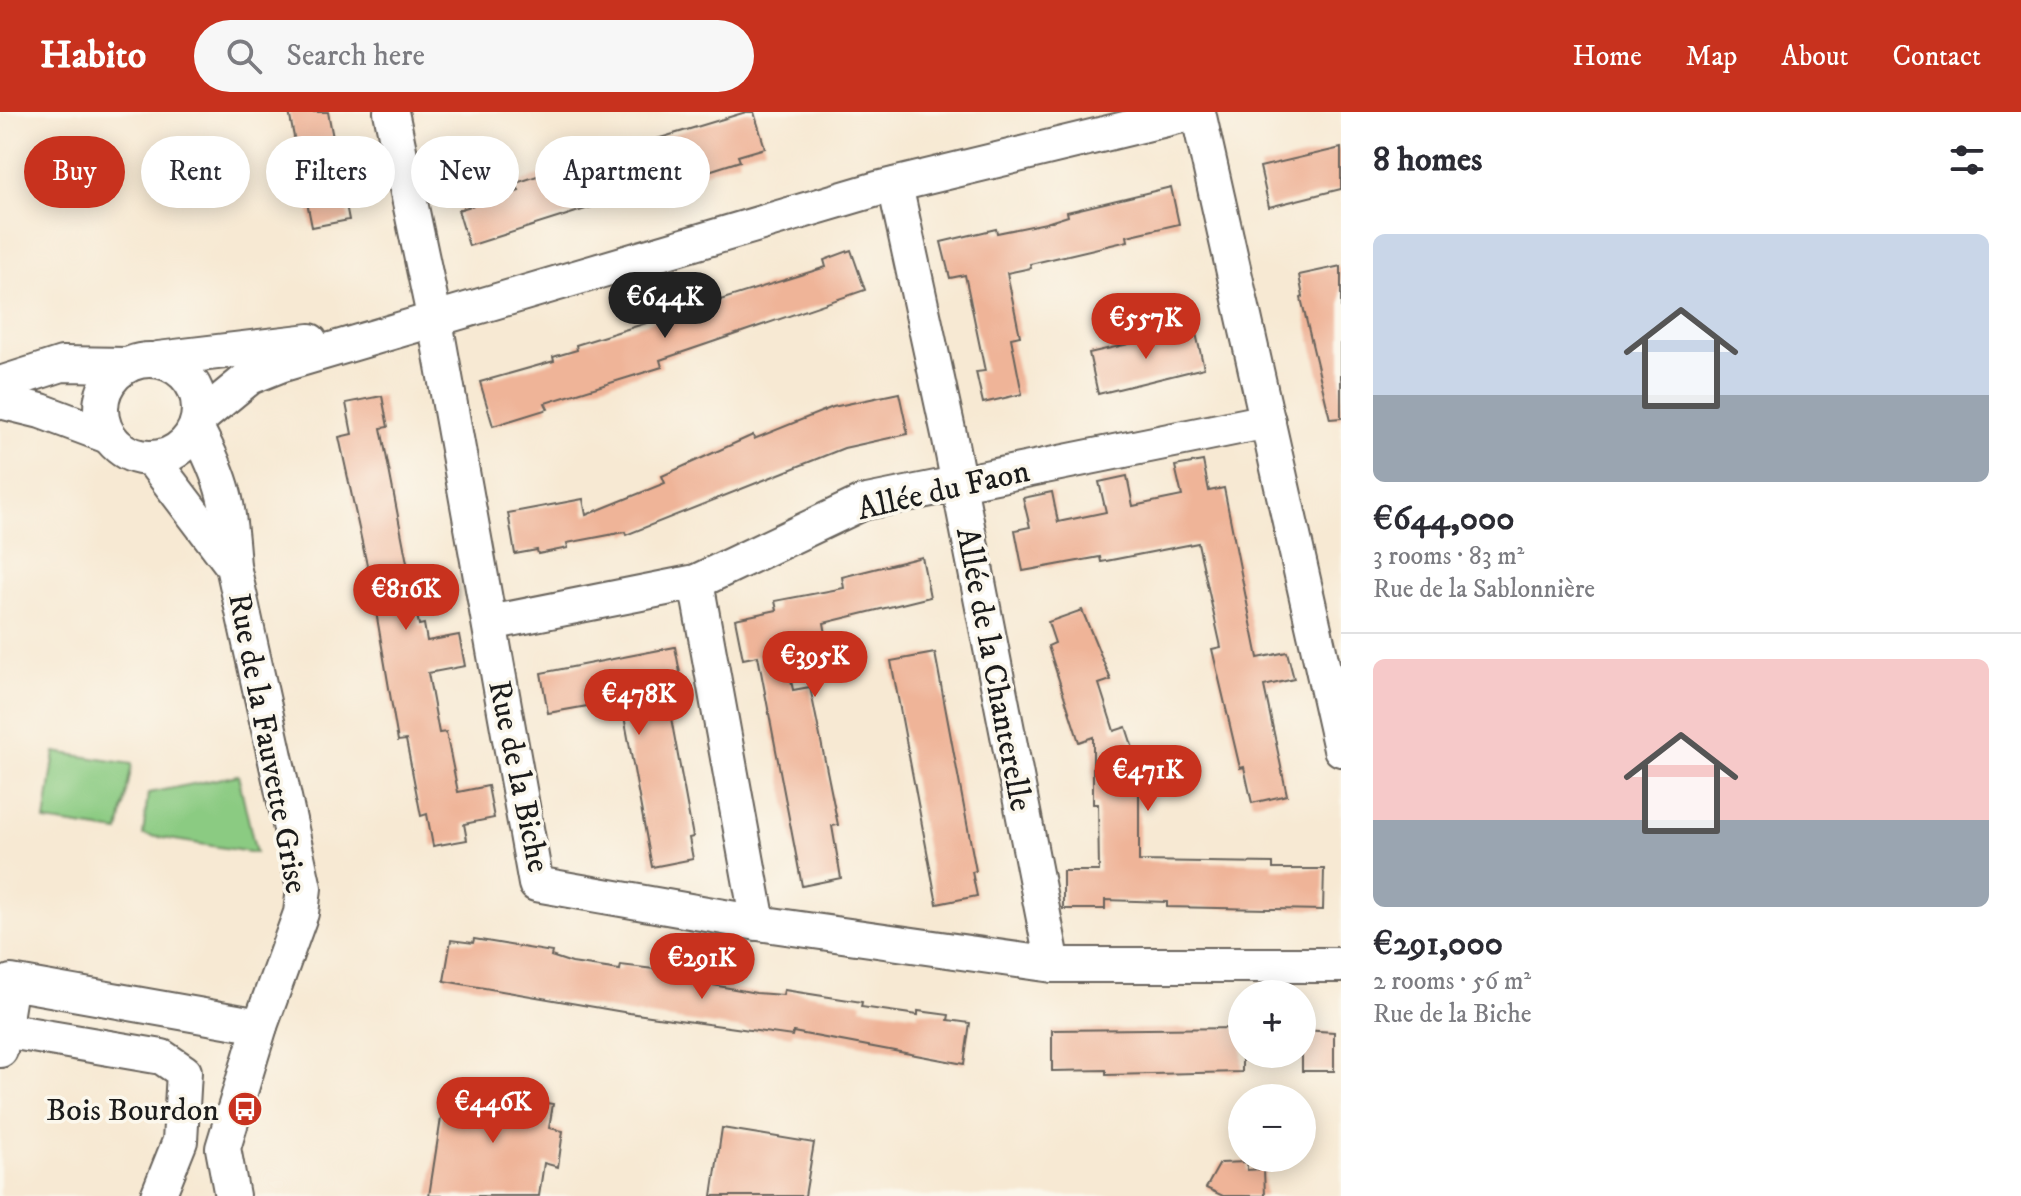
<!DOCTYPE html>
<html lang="en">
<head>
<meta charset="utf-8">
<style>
  :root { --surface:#fff; --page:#f7f7f7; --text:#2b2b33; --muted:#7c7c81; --line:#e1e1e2; --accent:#c8321e }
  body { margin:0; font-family:"IM FELL DW Pica",serif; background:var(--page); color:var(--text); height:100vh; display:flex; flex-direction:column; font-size:30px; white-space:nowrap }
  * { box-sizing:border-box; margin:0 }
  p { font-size:26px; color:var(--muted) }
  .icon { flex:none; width:44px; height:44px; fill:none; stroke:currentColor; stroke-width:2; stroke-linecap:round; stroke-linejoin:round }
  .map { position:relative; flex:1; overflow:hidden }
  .drawer { display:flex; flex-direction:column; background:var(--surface); width:680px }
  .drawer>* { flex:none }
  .banner { position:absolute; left:24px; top:24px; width:760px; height:72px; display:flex; gap:16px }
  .buttons { position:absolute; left:1228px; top:868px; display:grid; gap:16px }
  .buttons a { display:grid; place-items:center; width:88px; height:88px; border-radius:50%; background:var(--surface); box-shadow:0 4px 20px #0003; font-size:40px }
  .price { position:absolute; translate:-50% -68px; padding:0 18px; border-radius:28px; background:var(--accent); color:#fff; font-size:26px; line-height:52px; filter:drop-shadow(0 2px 4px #0008) }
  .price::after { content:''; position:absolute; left:50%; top:48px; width:24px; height:18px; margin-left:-12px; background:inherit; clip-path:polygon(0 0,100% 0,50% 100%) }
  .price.current { background:#222; color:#fff }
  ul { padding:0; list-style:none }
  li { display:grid; align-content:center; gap:16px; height:424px; padding:0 32px }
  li+li { border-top:2px solid var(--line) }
  li span { display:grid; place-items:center; height:248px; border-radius:12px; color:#555 }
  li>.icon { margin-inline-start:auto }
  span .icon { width:144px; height:144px; fill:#fffc; stroke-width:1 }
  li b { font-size:34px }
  h2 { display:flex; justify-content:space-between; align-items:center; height:96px; padding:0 32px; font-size:34px }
  .chip { padding:0 28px; border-radius:36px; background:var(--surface); box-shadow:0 4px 20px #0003; font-size:28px; line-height:72px }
  .chip.current { background:var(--accent); color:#fff }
  header { display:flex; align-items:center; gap:48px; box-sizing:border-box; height:112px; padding:0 40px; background:var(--accent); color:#fff }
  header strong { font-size:38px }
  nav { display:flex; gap:44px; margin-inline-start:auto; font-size:28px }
  .search { width:560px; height:72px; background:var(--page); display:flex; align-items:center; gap:20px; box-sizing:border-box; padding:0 28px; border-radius:44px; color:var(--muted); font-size:30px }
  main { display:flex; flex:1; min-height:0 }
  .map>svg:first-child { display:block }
  .green { fill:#8bcb82; stroke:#54744f; stroke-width:2 }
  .building { fill:#efb498 }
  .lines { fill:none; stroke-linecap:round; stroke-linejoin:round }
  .minor-casing { stroke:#69645c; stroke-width:38 }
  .minor { stroke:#fff; stroke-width:34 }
  .labels { text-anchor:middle; stroke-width:7; stroke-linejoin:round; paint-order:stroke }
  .street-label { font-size:32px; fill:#1c1c1c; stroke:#fbf7ec }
  .poi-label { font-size:32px; fill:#1c1c1c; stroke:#fbf7ec; text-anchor:end }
</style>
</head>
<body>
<header>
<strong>Habito</strong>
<div class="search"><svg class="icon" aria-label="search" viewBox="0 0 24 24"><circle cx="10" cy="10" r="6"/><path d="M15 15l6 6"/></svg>Search here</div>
<nav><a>Home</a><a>Map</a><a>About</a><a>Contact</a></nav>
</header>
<main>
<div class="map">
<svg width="1341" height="1084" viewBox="0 0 1341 1084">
  <rect width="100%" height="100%" fill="#fbf7ec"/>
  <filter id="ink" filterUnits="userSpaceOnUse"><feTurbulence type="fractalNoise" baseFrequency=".0125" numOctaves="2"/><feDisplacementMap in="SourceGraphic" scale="16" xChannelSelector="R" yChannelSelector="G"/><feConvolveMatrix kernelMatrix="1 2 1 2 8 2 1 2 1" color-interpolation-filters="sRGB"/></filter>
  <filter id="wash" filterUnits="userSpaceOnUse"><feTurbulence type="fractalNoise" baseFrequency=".006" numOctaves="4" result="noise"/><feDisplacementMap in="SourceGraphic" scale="32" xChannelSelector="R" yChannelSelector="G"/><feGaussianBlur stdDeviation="1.8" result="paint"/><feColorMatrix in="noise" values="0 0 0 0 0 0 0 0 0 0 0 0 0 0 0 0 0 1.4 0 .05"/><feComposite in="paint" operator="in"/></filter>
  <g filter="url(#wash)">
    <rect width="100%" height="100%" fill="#f7e9d3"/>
    <g class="green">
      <polygon points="55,640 132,652 119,720 45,709"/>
      <polygon points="238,663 256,741 143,723 148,681"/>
    </g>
    <g id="blocks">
      <g class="building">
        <polygon points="289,0 328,0 349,108 312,115"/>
        <polygon points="746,0 754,0 765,36 738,44 740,49 671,71 657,27"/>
        <polygon points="1341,36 1341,77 1269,95 1260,55"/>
        <polygon points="604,48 617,87 469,134 458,98 519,79 516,71 549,60 551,65"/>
        <polygon points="1171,75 1179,112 1127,124 1128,129 1030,152 1031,156 1007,161 1020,224 1011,226 1022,282 983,291 976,260 985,259 965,163 950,166 941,130 996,117 997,121 1046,111 1068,104 1067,100"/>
        <polygon points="851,138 865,178 660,248 662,255 545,291 548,297 493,314 480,270 554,249 553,245 577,238 576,233 826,155 824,148"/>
        <polygon points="1341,154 1341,306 1330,307 1301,186 1303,185 1299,163"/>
        <polygon points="1195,217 1204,256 1098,282 1089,241"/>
        <polygon points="899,281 908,322 844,336 626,423 625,420 567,431 568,436 538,442 537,438 515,442 508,401 583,387 586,403 665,371 662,364 753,323 754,327 833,295"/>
        <polygon points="382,284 388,315 381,316 419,513 424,512 427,529 459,523 465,554 428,561 439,621 446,620 458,680 488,674 494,706 464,712 467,728 433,734 427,702 421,704 406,628 398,629 372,476 339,325 352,322 346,291"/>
        <polygon points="1203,349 1209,379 1224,376 1258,546 1287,540 1294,567 1264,574 1287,683 1252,691 1244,655 1240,656 1212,537 1221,535 1198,431 1101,450 1100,445 1023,459 1015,418 1030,415 1023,386 1052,380 1058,410 1106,400 1099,370 1127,364 1133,394 1182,384 1175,354"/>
        <polygon points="922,445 930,485 824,511 826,522 783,530 793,578 810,575 838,713 832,714 841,766 802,774 758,544 743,547 735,507 777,498 775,489 844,476 842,465"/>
        <polygon points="1082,498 1111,568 1099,572 1114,619 1126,615 1139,655 1139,749 1273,751 1273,757 1324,757 1323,798 1167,795 1167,790 1105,788 1105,797 1063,797 1063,759 1099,759 1098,692 1093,692 1093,625 1079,630 1048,534 1055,531 1048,510"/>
        <polygon points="675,535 683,576 666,579 693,725 689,726 693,747 652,755 621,588 548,601 541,561"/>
        <polygon points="935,541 976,759 972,760 977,784 937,792 891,549"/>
        <polygon points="474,827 552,840 551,844 572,851 620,858 621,853 679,860 703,865 702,871 756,881 783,883 784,878 862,890 861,895 918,903 918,899 949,903 948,908 970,911 964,952 793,920 792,924 629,901 444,869 451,828 473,831"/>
        <polygon points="1242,916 1242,960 1106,963 1106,958 1052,959 1052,918"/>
        <polygon points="1302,918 1334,920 1334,959 1302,959"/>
        <polygon points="446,974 553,992 549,1016 563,1019 558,1055 544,1051 539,1084 429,1084"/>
        <polygon points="722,1016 814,1031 805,1084 712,1084"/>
        <polygon points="1247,1050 1247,1058 1264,1057 1265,1084 1223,1084 1206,1076 1220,1051"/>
      </g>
    </g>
  </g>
  <g filter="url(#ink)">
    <use href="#blocks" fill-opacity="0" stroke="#69645c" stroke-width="2"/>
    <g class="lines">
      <defs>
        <g id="minor">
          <polyline points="391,0 435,209 536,772 758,811 1053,853 1341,853"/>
          <polyline points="1198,0 1341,637"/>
          <polyline points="895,73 950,327 1053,853"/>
          <polyline points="158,247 310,229"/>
          <circle cx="150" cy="297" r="49"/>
          <polyline points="0,272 62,252 127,253"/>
          <polyline points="0,289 41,299 108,324"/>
          <polyline points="199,307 250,265 280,253 877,77 1195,0"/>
          <path d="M196,316c29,54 33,77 37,138l71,322 -3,25 -41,113 -37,122 9,48"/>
          <polyline points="151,346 233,454"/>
          <polyline points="696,470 758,811"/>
          <polyline points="490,511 696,470 862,391 1268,309"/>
          <polyline points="3,918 162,945 184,960 180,1029 158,1084"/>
          <polyline points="0,938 11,870 260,914"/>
        </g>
      </defs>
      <use href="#minor" class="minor-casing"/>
      <use href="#minor" class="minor"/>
    </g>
  </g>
  <defs>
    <symbol id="bus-disc" viewBox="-11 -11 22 22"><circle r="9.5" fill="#c8321e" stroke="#fbf7ec"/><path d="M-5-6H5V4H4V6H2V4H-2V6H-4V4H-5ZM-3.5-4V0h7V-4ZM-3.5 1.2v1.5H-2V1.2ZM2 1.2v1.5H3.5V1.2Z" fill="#fff"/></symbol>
  </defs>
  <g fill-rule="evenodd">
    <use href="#bus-disc" x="225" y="977" width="40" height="40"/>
  </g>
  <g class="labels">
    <g class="street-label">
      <text transform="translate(943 377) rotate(-13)" y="11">Allée du Faon</text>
      <text transform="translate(995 557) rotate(79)" y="11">Allée de la Chanterelle</text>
      <text transform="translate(269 631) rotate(79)" y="11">Rue de la Fauvette Grise</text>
      <text transform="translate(520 664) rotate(78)" y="11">Rue de la Biche</text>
    </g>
    <g class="poi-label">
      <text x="219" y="1008">Bois Bourdon</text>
    </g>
  </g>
</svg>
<div class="buttons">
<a>+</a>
<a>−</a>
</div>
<b class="price current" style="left:665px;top:228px">€644K</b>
<b class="price" style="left:1146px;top:249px">€557K</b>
<b class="price" style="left:406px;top:520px">€816K</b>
<b class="price" style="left:815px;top:587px">€395K</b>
<b class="price" style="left:639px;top:625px">€478K</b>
<b class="price" style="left:1148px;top:701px">€471K</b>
<b class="price" style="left:702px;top:889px">€291K</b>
<b class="price" style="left:493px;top:1033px">€446K</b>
<div class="banner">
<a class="chip current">Buy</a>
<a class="chip">Rent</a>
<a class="chip">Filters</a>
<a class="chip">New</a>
<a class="chip">Apartment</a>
</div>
</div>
<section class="drawer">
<h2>8 homes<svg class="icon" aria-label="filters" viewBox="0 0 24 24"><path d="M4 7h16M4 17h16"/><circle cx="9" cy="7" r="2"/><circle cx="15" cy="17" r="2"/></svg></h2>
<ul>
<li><span style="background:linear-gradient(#c9d6e8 65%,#9aa5b1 0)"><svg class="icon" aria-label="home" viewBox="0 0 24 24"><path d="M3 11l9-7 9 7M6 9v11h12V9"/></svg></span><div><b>€644,000</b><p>3 rooms · 83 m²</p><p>Rue de la Sablonnière</p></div></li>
<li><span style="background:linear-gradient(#f6c9c9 65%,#9aa5b1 0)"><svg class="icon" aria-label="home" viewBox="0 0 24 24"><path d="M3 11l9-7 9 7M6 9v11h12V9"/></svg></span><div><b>€291,000</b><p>2 rooms · 56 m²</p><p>Rue de la Biche</p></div></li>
</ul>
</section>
</main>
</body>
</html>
